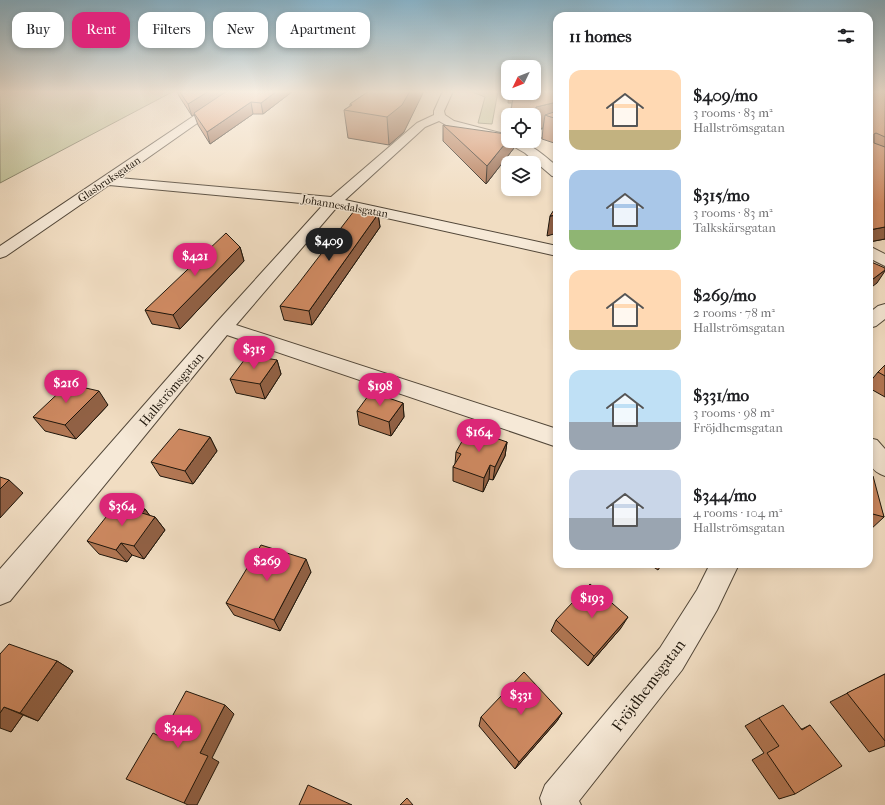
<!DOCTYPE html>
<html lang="en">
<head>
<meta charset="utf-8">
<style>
  :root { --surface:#fff; --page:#f6f6f6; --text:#202124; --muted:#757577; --accent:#db2777 }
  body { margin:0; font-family:"IM FELL French Canon",serif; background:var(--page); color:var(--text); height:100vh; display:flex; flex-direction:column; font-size:15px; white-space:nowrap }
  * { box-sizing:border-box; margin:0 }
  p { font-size:13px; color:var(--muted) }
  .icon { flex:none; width:22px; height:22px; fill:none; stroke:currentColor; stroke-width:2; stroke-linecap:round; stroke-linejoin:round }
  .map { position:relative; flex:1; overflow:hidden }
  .drawer { position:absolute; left:553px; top:12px; width:320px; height:556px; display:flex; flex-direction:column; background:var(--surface); border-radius:12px; box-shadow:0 2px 6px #0003 }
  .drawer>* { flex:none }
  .top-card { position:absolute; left:12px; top:12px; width:380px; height:36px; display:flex; gap:8px }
  .needle { width:26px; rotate:227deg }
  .fabs { position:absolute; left:501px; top:60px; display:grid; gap:8px }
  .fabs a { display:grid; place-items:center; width:40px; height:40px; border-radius:8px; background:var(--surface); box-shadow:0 2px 6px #0003; font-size:20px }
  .price { position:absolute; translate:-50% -34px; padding:0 9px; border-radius:14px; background:var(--accent); color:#fff; font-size:13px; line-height:26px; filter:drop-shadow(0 1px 2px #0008) }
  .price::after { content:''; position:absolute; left:50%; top:24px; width:12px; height:9px; margin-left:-6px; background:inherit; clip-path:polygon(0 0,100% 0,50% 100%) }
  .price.on { background:#222; color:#fff }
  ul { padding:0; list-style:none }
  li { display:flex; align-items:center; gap:12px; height:100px; padding:0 16px }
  li span { display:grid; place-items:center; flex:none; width:112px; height:80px; border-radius:12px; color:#555 }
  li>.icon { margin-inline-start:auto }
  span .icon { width:48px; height:48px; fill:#fffc; stroke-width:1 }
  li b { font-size:17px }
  h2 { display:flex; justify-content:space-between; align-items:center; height:48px; padding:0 16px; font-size:17px }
  .pill { padding:0 14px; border-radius:12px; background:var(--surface); box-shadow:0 2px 6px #0003; font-size:14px; line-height:36px }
  .pill.on { background:var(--accent); color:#fff }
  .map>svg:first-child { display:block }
  .green { fill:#bcc092; stroke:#6c6a4e }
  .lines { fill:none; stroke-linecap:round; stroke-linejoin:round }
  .street-casing { stroke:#524739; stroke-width:2 }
  .street { fill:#f6e9d7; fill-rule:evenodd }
  .wall { fill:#b27754; stroke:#1d150b }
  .shaded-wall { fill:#916145; stroke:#1d150b }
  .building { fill:#cf8a62; stroke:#1d150b }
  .labels { text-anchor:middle; stroke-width:3; stroke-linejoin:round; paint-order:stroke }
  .far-street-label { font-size:11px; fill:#1d150b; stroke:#f6e9d7 }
  .street-label { font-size:13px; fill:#1d150b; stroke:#f6e9d7 }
  .near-street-label { font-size:16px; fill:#1d150b; stroke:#f6e9d7 }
</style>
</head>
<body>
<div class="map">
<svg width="885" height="805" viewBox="0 0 885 805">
  <rect width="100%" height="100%" fill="#f1ddc2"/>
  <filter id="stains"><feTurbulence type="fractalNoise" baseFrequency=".005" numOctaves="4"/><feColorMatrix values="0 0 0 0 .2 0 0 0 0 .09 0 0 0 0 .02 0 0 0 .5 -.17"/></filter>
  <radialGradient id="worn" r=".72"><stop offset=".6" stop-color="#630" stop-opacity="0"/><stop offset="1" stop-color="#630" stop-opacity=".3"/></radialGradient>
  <g class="green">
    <polygon points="0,91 174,91 0,183"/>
    <polygon points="470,91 498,91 492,124 478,123 485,97"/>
  </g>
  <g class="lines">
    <defs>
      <g id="street">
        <path d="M231,91h12l-124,87 212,19 86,-74 17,-8v-4l9,-20h10l-9,20 1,4 9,6 54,14v6c23,0 32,12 49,25v11l-5,-1 -27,-23 -17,-10 -62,-18 -7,-4 -14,6 -80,73 212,46v10l-220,-49 -101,118 321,104v18l-330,-112 -217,266 -10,4v-36l216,-246 107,-118 -214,-20 -103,71 -6,2v-12z"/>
        <polygon points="557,125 557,132 534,140 534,132"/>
        <polygon points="869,246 885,254 885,266 869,258"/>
        <polygon points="885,304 885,319 876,326 869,328 869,313 878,306"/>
        <path d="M869,438l8,2 8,9v27c-20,-7 -16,-20 -16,-38z"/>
        <polygon points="710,564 739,564 717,610 682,670 579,801 581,805 542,805 540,798 545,785 660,648 697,590"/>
      </g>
    </defs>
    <use href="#street" class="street-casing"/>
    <use href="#street" class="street"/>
  </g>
  <g class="wall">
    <polygon points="177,91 293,91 263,114 253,114 210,144 198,125 194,114 192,116 179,96"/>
    <polygon points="369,91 404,132 389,145 348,138 344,110 350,106 350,104"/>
    <polygon points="557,91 557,144 542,139 543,128 534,130 534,115 510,115 512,103 508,103 509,93 534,93"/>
    <polygon points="869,91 885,91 885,239 869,242"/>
    <polygon points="443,125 508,141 515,141 514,148 486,184 443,141"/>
    <polygon points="378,214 380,227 312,325 284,320 280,306"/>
    <polygon points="240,247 244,261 180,329 152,324 145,310"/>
    <polygon points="277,360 281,374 265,399 236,393 230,379"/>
    <polygon points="885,365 885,397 869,388 869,383 878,372"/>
    <polygon points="403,403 404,417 391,436 359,425 357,411"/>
    <polygon points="108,405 76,439 45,431 33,417"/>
    <polygon points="210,437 217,451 193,484 160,476 151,462"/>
    <polygon points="507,442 505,456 493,480 489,479 483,492 453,481 453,467 455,464 456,452"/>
    <polygon points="869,475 884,517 870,530 869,530"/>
    <polygon points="145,509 150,516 155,517 165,530 144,559 132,555 127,562 99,554 87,541"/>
    <polygon points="649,564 662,564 658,570"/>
    <polygon points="311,572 280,631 234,615 226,603"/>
    <polygon points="556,620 621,628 588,666 551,631"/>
    <polygon points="0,654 57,661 73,671 38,721 23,715 11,732"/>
    <polygon points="885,674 885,746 869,752 830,702"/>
    <polygon points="562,713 557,721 515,769 479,726 481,717"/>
    <polygon points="759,718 802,729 810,725 795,794 779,799 752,760 764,753 745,726"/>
  </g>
  <g class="shaded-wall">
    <polygon points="209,91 228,91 192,116 188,104"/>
    <polygon points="277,91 293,91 263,114 261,103"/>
    <polygon points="410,91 424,91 404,132 389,145 387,117"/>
    <polygon points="251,102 253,114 210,144 207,132"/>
    <polygon points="557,102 557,119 545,115 543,128 534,130 534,122 536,107"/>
    <polygon points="529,109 528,115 524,115"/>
    <polygon points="508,140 508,141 515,141 514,148 486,184 487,166"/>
    <polygon points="378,214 380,227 312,325 309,311"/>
    <polygon points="557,215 557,233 547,236 550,216"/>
    <polygon points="885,227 885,239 869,242 869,230"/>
    <polygon points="240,247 244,261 180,329 173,315"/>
    <polygon points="885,270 885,271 877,283 869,289 869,282"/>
    <polygon points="277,360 281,374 265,399 260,384"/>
    <polygon points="99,391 108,405 76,439 65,425"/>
    <polygon points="403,403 404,417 391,436 389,422"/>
    <polygon points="210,437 217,451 193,484 185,471"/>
    <polygon points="507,442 505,456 493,480 495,467"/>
    <polygon points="490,465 489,479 483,492 484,478"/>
    <polygon points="9,480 23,493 0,518 0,489"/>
    <polygon points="145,509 153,520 155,517 165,530 144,559 134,546 142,513"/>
    <polygon points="121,543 132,555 127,562 116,550"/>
    <polygon points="306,559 311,572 280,631 274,620"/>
    <polygon points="628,617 621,628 588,666 594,656"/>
    <polygon points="57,661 73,671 38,721 20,713"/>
    <polygon points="225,705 234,714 212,758 219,762 197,805 188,805 184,803 200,753"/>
    <polygon points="4,707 23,715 11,732 0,728 0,713"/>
    <polygon points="562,713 557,721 515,769 519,762"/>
  </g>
  <g class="building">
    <polygon points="179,91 209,91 188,104"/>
    <polygon points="227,91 277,91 261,103 251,102 207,132 194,113"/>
    <polygon points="369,91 410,91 402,105 387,117 344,110 352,105 350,104"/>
    <polygon points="534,91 557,91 557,102 536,107 535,112 529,109 524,115 511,115 511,110 514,93 534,93"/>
    <polygon points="869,91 885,91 885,137 876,133 874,134 874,143 885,147 885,227 869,230"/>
    <polygon points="557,111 557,119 545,115"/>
    <polygon points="443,125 506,134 508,127 508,140 487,166"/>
    <polygon points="557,205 557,215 550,216"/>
    <polygon points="354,211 378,214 309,311 280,306 298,284"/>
    <polygon points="226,233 240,247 173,315 145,310"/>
    <polygon points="869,261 885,268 885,270 869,282"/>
    <polygon points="248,355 277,360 260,384 230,379"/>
    <polygon points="885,365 885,376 878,372"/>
    <polygon points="68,384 99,391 65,425 33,417"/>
    <polygon points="371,392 403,403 389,422 357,411"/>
    <polygon points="179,429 210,437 185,471 151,462"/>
    <polygon points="469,429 507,442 495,467 490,465 484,478 453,467 461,454 456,452"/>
    <polygon points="869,475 873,476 884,517 869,513"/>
    <polygon points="0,477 9,480 0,489"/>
    <polygon points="118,502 145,509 142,513 155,517 134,546 121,543 116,550 87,541"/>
    <polygon points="261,545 306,559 274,620 226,603"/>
    <polygon points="590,584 628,617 594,656 556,620"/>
    <polygon points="9,644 57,661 20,713 4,707 0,713 0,654"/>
    <polygon points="524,672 562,713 519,762 481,717"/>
    <polygon points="885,674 885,741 847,693"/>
    <polygon points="186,691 225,705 200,753 208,756 184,803 126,779 153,733 161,737"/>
    <polygon points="783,705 802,730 810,725 842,766 795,794 767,753 779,746 759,718"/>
    <polygon points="308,785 352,805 299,805"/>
    <polygon points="407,798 413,805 400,805"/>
  </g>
  <linearGradient id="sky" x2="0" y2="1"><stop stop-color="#89b8d1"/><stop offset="0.45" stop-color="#f9f0e4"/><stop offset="1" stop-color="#f9f0e4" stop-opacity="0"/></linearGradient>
  <rect width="885" height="204" fill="url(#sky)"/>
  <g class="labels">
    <g class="far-street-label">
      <text transform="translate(109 179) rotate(-34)" y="4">Glasbruksgatan</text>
      <text transform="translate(345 206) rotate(10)" y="4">Johannesdalsgatan</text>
    </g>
    <g class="street-label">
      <text transform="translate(171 389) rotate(-50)" y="5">Hallströmsgatan</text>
    </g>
    <g class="near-street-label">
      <text transform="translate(648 685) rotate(-53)" y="6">Fröjdhemsgatan</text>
    </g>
  </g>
  <rect width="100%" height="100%" filter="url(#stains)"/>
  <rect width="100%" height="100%" fill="url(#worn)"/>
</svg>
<div class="fabs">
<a><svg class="needle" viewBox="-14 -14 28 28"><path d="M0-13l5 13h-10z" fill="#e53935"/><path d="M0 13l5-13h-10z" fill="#757577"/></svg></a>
<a><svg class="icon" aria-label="locate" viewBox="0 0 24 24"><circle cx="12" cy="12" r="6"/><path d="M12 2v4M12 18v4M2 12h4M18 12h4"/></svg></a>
<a><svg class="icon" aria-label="layers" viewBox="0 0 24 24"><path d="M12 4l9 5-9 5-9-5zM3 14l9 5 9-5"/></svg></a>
</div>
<b class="price on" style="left:329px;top:262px">$409</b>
<b class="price" style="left:195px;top:277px">$421</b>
<b class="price" style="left:254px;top:370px">$315</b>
<b class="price" style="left:66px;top:404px">$216</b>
<b class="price" style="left:380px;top:407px">$198</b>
<b class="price" style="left:479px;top:453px">$164</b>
<b class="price" style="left:122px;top:527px">$364</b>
<b class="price" style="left:267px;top:582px">$269</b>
<b class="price" style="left:592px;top:619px">$193</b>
<b class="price" style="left:521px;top:716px">$331</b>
<b class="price" style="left:178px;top:749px">$344</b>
<div class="top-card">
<a class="pill">Buy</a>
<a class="pill on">Rent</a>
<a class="pill">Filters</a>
<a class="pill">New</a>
<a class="pill">Apartment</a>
</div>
<section class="drawer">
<h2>11 homes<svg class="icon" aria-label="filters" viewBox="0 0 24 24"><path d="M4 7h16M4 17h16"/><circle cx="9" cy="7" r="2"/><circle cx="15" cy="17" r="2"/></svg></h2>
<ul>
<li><span style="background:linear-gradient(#ffd9b3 75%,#c2b280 0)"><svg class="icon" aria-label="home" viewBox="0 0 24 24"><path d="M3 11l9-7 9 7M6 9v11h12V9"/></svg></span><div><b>$409/mo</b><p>3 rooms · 83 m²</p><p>Hallströmsgatan</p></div></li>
<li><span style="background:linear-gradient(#a9c7e8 75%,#8fb573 0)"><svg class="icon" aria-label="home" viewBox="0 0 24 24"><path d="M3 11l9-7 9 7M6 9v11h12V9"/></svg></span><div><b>$315/mo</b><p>3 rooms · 83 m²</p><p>Talkskärsgatan</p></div></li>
<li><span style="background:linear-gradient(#ffd9b3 75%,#c2b280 0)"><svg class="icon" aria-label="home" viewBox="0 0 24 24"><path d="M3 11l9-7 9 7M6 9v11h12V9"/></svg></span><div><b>$269/mo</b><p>2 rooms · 78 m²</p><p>Hallströmsgatan</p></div></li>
<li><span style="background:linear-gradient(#bfe0f5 65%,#9aa5b1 0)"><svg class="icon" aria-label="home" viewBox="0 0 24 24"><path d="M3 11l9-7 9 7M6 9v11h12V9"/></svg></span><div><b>$331/mo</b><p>3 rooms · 98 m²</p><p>Fröjdhemsgatan</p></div></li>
<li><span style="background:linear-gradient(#c9d6e8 60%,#9aa5b1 0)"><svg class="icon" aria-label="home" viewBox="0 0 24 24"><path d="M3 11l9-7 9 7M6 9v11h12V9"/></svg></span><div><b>$344/mo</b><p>4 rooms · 104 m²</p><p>Hallströmsgatan</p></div></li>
</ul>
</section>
</div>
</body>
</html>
